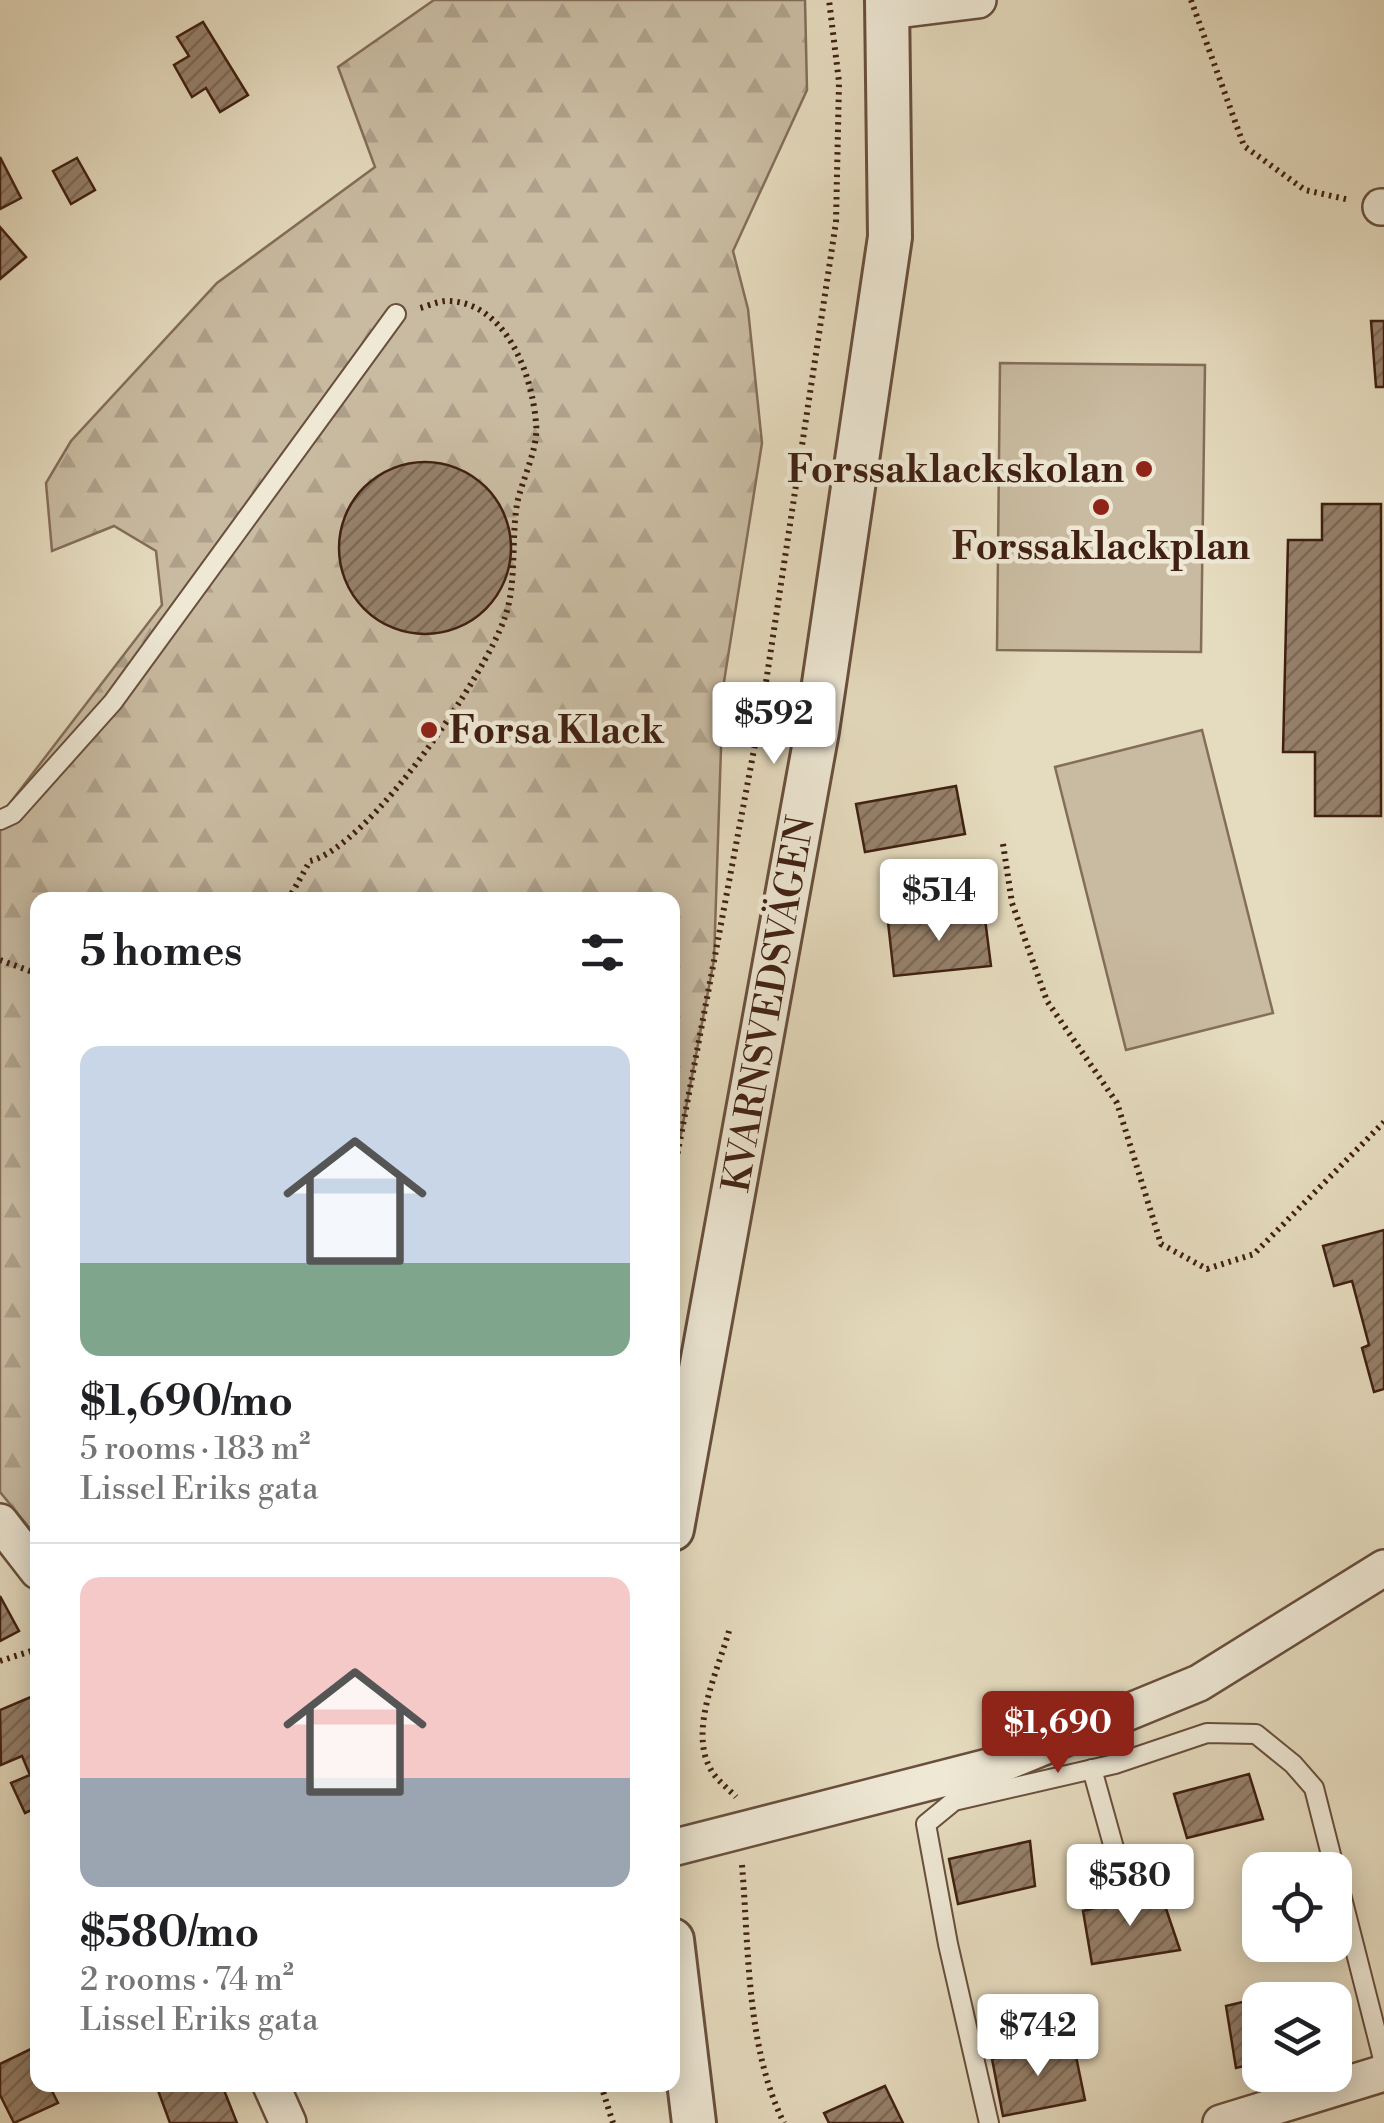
<!DOCTYPE html>
<html lang="en">
<head>
<meta charset="utf-8">
<style>
  :root { --surface:#fff; --page:#f6f6f6; --text:#202124; --muted:#757577; --line:#e0e0e0; --accent:#8f2418 }
  body { margin:0; font-family:"Libre Bodoni",serif; background:var(--page); color:var(--text); height:100vh; display:flex; flex-direction:column; font-size:38px; white-space:nowrap }
  * { box-sizing:border-box; margin:0 }
  p { font-size:32px; color:var(--muted) }
  .icon { flex:none; width:55px; height:55px; fill:none; stroke:currentColor; stroke-width:2; stroke-linecap:round; stroke-linejoin:round }
  .map { position:relative; flex:1; overflow:hidden }
  .drawer { position:absolute; left:30px; top:892px; width:650px; height:1200px; display:flex; flex-direction:column; background:var(--surface); border-radius:20px; box-shadow:0 5px 25px #0003 }
  .drawer>* { flex:none }
  .tools { position:absolute; left:1242px; top:1852px; display:grid; gap:20px }
  .tools a { display:grid; place-items:center; width:110px; height:110px; border-radius:20px; background:var(--surface); box-shadow:0 5px 25px #0003; font-size:50px }
  .price { position:absolute; translate:-50% -85px; padding:0 22px; border-radius:10px; background:#fff; color:#222; font-size:32px; line-height:65px; filter:drop-shadow(0 2px 5px #0008) }
  .price::after { content:''; position:absolute; left:50%; top:60px; width:30px; height:22px; margin-left:-15px; background:inherit; clip-path:polygon(0 0,100% 0,50% 100%) }
  .price.active { background:var(--accent); color:#fff }
  ul { padding:0; list-style:none }
  li { display:grid; align-content:center; gap:20px; height:530px; padding:0 50px }
  li+li { border-top:2px solid var(--line) }
  li span { display:grid; place-items:center; height:310px; border-radius:20px; color:#555 }
  li>.icon { margin-inline-start:auto }
  span .icon { width:180px; height:180px; fill:#fffc; stroke-width:1 }
  li b { font-size:42px }
  h2 { display:flex; justify-content:space-between; align-items:center; height:120px; padding:0 50px; font-size:42px }
  .map>svg:first-child { display:block }
  .green { fill:#c9bba1; stroke:#846e5a; stroke-width:2.5 }
  .forest { fill:url(#forest-firs); stroke:#846e5a; stroke-width:2.5 }
  .building { fill:url(#building-hatch); stroke:#402012; stroke-width:2.5 }
  .lines { fill:none; stroke-linecap:round; stroke-linejoin:round }
  .service-casing { stroke:#694f3d; stroke-width:22 }
  .minor-casing { stroke:#694f3d; stroke-width:40 }
  .tertiary-casing { stroke:#694f3d; stroke-width:48 }
  .path { stroke:#402012; stroke-width:6; stroke-dasharray:2.5 5; stroke-linecap:butt }
  .service { stroke:#eee8d5; stroke-width:18 }
  .minor { stroke:#eee8d5; stroke-width:35 }
  .tertiary { stroke:#eee8d5; stroke-width:42 }
  .poi-dot { fill:#8f2418; stroke:#eee8d5; stroke-width:4 }
  .labels { text-anchor:middle; stroke-width:9; stroke-linejoin:round; paint-order:stroke }
  .poi-label { font-size:38px; font-weight:bold; fill:#402012; stroke:#eee8d5; text-anchor:end }
  .street-label { font-size:38px; fill:#402012; stroke:#eee8d5 }
</style>
</head>
<body>
<div class="map">
<svg width="1384" height="2123" viewBox="0 0 1384 2123">
  <defs>
    <pattern id="forest-firs" width="22" height="20" patternUnits="userSpaceOnUse" patternTransform="scale(2.5)"><rect width="22" height="20" fill="#c9bba1"/><path d="M5 1l3.5 6h-7zM16 11l3.5 6h-7z" fill="#aea08a"/></pattern>
    <pattern id="building-hatch" width="6" height="6" patternUnits="userSpaceOnUse" patternTransform="scale(2.5)"><rect width="6" height="6" fill="#96816b"/><path d="M-1 1l2-2M0 6l6-6M5 7l2-2" fill="none" stroke="#7c6957"/></pattern>
  </defs>
  <rect width="100%" height="100%" fill="#e5dbbe"/>
  <filter id="stains"><feTurbulence type="fractalNoise" baseFrequency=".002" numOctaves="4"/><feColorMatrix values="0 0 0 0 .2 0 0 0 0 .09 0 0 0 0 .02 0 0 0 .5 -.17"/></filter>
  <radialGradient id="worn" r=".72"><stop offset=".6" stop-color="#630" stop-opacity="0"/><stop offset="1" stop-color="#630" stop-opacity=".3"/></radialGradient>
  <g class="green">
    <polygon points="1000,363 1205,365 1201,652 997,650"/>
    <polygon points="1202,730 1273,1013 1126,1050 1055,767"/>
  </g>
  <polygon class="forest" points="434,0 805,0 807,90 733,251 748,309 762,443 723,688 714,960 681,1134 673,1151 672,900 38,900 37,1537 0,1492 0,816 162,605 156,551 114,526 52,551 46,483 71,441 217,283 375,167 338,67"/>
  <g class="building">
    <polygon points="203,22 248,95 220,112 206,88 192,97 174,65 189,56 177,37"/>
    <polygon points="0,157 21,198 0,209"/>
    <polygon points="77,158 95,190 71,204 53,171"/>
    <polygon points="0,227 26,257 0,279"/>
    <polygon points="1371,321 1384,321 1384,387 1376,387"/>
    <circle cx="425" cy="548" r="86"/>
    <polygon points="1322,504 1381,504 1381,816 1315,816 1315,752 1283,752 1288,540 1322,540"/>
    <polygon points="956,786 965,834 865,852 856,804"/>
    <polygon points="984,911 991,966 894,976 888,922"/>
    <polygon points="1384,1230 1384,1389 1374,1392 1362,1348 1369,1345 1352,1281 1334,1286 1323,1246"/>
    <polygon points="0,1596 19,1631 0,1641"/>
    <polygon points="38,1694 38,1807 25,1813 11,1783 30,1775 22,1756 1,1765 0,1710"/>
    <polygon points="1249,1774 1263,1819 1187,1838 1174,1794"/>
    <polygon points="1030,1841 1035,1886 958,1904 949,1859"/>
    <polygon points="1160,1891 1180,1950 1092,1964 1083,1911"/>
    <polygon points="1301,1988 1304,2000 1260,2000 1260,2062 1236,2068 1226,2006"/>
    <polygon points="1073,2042 1085,2100 1003,2116 992,2059"/>
    <polygon points="31,2049 38,2062 38,2085 49,2085 58,2103 14,2123 0,2095 0,2064"/>
    <polygon points="156,2085 222,2085 237,2123 170,2123"/>
    <polygon points="885,2086 903,2123 829,2123 824,2113"/>
  </g>
  <g class="lines">
    <defs>
      <g id="service">
        <polyline points="0,820 13,814 113,702 396,314"/>
        <polyline points="1092,1769 1124,1884"/>
        <polyline points="989,2123 948,1944 926,1824 954,1801 1115,1764 1207,1733 1256,1734 1293,1764 1314,1788 1384,2063"/>
      </g>
      <g id="minor">
        <polyline points="889,11 978,0"/>
        <polyline points="1381,207 1384,207"/>
        <polyline points="0,1522 38,1571"/>
        <polyline points="672,1848 1004,1763 1199,1683 1384,1568"/>
        <polyline points="271,2085 288,2123"/>
        <polyline points="1221,2123 1384,2073"/>
      </g>
      <g id="tertiary">
        <polyline points="672,1529 817,731 890,237 887,0"/>
        <polyline points="672,1940 694,2123"/>
      </g>
    </defs>
    <use href="#service" class="service-casing"/>
    <use href="#minor" class="minor-casing"/>
    <use href="#tertiary" class="tertiary-casing"/>
    <g class="path">
      <polyline points="1191,0 1244,146 1305,190 1350,200"/>
      <polyline points="1003,844 1012,903 1047,1001 1117,1103 1161,1244 1207,1269 1254,1254 1384,1122"/>
      <path d="M288,900l22,-39c59,-14 175,-185 195,-244 12,-34 6,-77 12,-113 5,-25 22,-56 19,-81 -4,-50 -31,-123 -91,-122 -9,1 -20,6 -29,8"/>
      <polyline points="0,960 38,974"/>
      <polyline points="672,1183 763,702 836,222 839,82 829,0"/>
      <path d="M729,1631c-11,39 -40,98 -19,137 6,12 18,20 26,29"/>
      <polyline points="0,1661 38,1649"/>
      <path d="M742,1865c7,83 4,182 42,258"/>
      <polyline points="601,2085 613,2123"/>
    </g>
    <use href="#service" class="service"/>
    <use href="#minor" class="minor"/>
    <use href="#tertiary" class="tertiary"/>
  </g>
  <g class="poi-dot">
    <circle cx="1144" cy="469" r="10"/>
    <circle cx="1101" cy="507" r="10"/>
    <circle cx="429" cy="730" r="10"/>
  </g>
  <g class="labels">
    <g class="poi-label">
      <text x="1124" y="482">Forssaklackskolan</text>
      <text x="1101" y="559" text-anchor="middle">Forssaklackplan</text>
      <text x="449" y="743" text-anchor="start">Forsa Klack</text>
    </g>
    <g class="street-label">
      <text transform="translate(768 1004) rotate(-80)" y="13">KVARNSVEDSVÄGEN</text>
    </g>
  </g>
  <rect width="100%" height="100%" filter="url(#stains)"/>
  <rect width="100%" height="100%" fill="url(#worn)"/>
</svg>
<div class="tools">
<a><svg class="icon" aria-label="locate" viewBox="0 0 24 24"><circle cx="12" cy="12" r="6"/><path d="M12 2v4M12 18v4M2 12h4M18 12h4"/></svg></a>
<a><svg class="icon" aria-label="layers" viewBox="0 0 24 24"><path d="M12 4l9 5-9 5-9-5zM3 14l9 5 9-5"/></svg></a>
</div>
<b class="price" style="left:774px;top:767px">$592</b>
<b class="price" style="left:939px;top:944px">$514</b>
<b class="price active" style="left:1058px;top:1776px">$1,690</b>
<b class="price" style="left:1130px;top:1929px">$580</b>
<b class="price" style="left:1038px;top:2079px">$742</b>
<section class="drawer">
<h2>5 homes<svg class="icon" aria-label="filters" viewBox="0 0 24 24"><path d="M4 7h16M4 17h16"/><circle cx="9" cy="7" r="2"/><circle cx="15" cy="17" r="2"/></svg></h2>
<ul>
<li><span style="background:linear-gradient(#c9d6e8 70%,#7fa58c 0)"><svg class="icon" aria-label="home" viewBox="0 0 24 24"><path d="M3 11l9-7 9 7M6 9v11h12V9"/></svg></span><div><b>$1,690/mo</b><p>5 rooms · 183 m²</p><p>Lissel Eriks gata</p></div></li>
<li><span style="background:linear-gradient(#f6c9c9 65%,#9aa5b1 0)"><svg class="icon" aria-label="home" viewBox="0 0 24 24"><path d="M3 11l9-7 9 7M6 9v11h12V9"/></svg></span><div><b>$580/mo</b><p>2 rooms · 74 m²</p><p>Lissel Eriks gata</p></div></li>
</ul>
</section>
</div>
</body>
</html>
